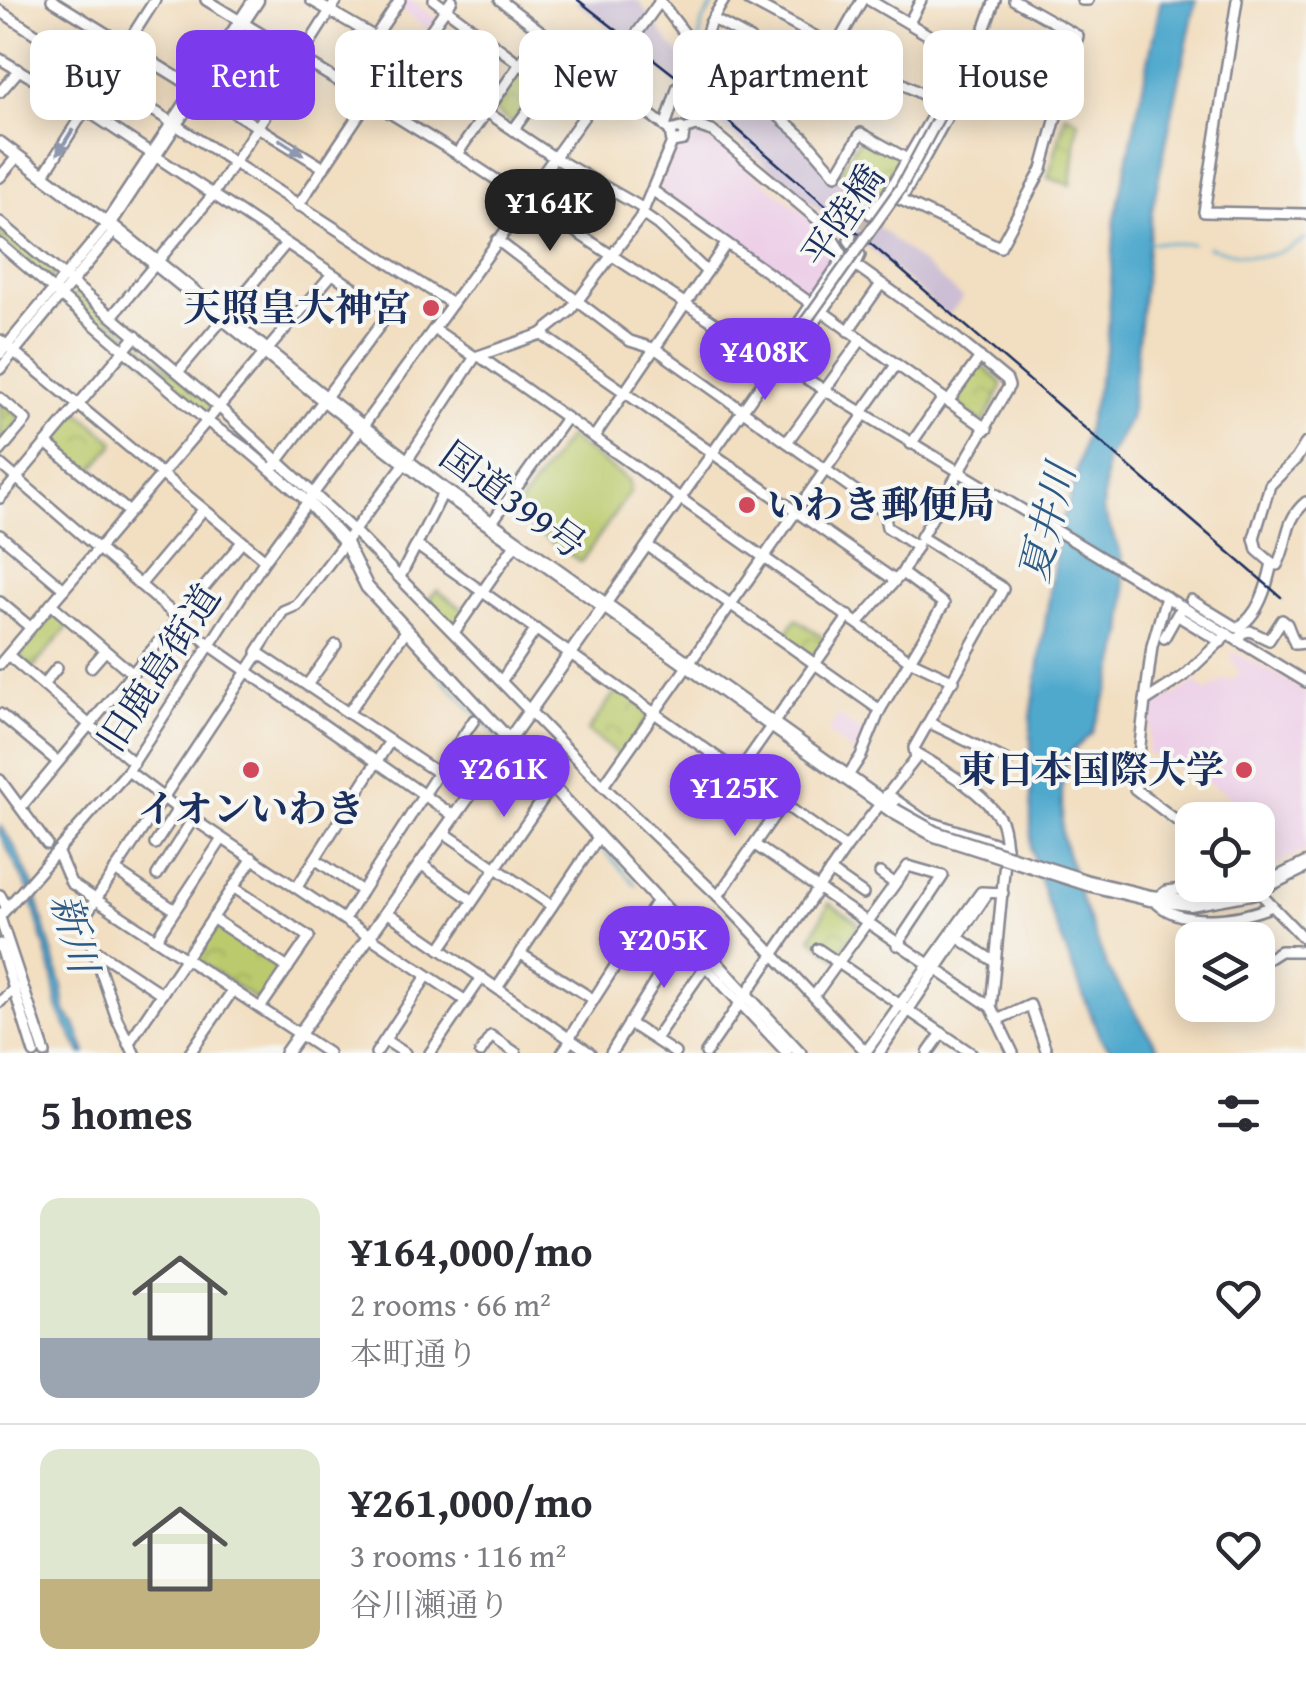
<!DOCTYPE html>
<html lang="en">
<head>
<meta charset="utf-8">
<style>
  :root { --surface:#fff; --page:#f7f7f7; --text:#2b2b33; --muted:#7c7c81; --line:#e1e1e2; --accent:#7c3aed }
  body { margin:0; font-family:"Gentium Book Plus","Noto Serif JP",serif; background:var(--page); color:var(--text); height:100vh; display:flex; flex-direction:column; font-size:38px; white-space:nowrap }
  * { box-sizing:border-box; margin:0 }
  p { font-size:32px; color:var(--muted) }
  .icon { flex:none; width:55px; height:55px; fill:none; stroke:currentColor; stroke-width:2; stroke-linecap:round; stroke-linejoin:round }
  .map { position:relative; height:1053px; overflow:hidden }
  .drawer { display:flex; flex-direction:column; background:var(--surface); flex:1 }
  .drawer>* { flex:none }
  .hud { position:absolute; left:30px; top:30px; width:1248px; height:90px; display:flex; gap:20px }
  .tools { position:absolute; left:1175px; top:802px; display:grid; gap:20px }
  .tools a { display:grid; place-items:center; width:100px; height:100px; border-radius:20px; background:var(--surface); box-shadow:0 5px 25px #0003; font-size:50px }
  .price { position:absolute; translate:-50% -85px; padding:0 22px; border-radius:35px; background:var(--accent); color:#fff; font-size:32px; line-height:65px; filter:drop-shadow(0 2px 5px #0008) }
  .price::after { content:''; position:absolute; left:50%; top:60px; width:30px; height:22px; margin-left:-15px; background:inherit; clip-path:polygon(0 0,100% 0,50% 100%) }
  .price.on { background:#222; color:#fff }
  ul { padding:0; list-style:none }
  li { display:flex; align-items:center; gap:30px; height:250px; padding:0 40px }
  li+li { border-top:2px solid var(--line) }
  li span { display:grid; place-items:center; flex:none; width:280px; height:200px; border-radius:20px; color:#555 }
  li>.icon { margin-inline-start:auto }
  span .icon { width:120px; height:120px; fill:#fffc; stroke-width:1 }
  li b { font-size:42px }
  h2 { display:flex; justify-content:space-between; align-items:center; height:120px; padding:0 40px; font-size:42px }
  .chip { padding:0 35px; border-radius:20px; background:var(--surface); box-shadow:0 5px 25px #0003; font-size:35px; line-height:90px }
  .chip.on { background:var(--accent); color:#fff }
  .map>svg:first-child { display:block }
  .built { fill:#edd0e8 }
  .railway { fill:#ccbed4 }
  .green { fill:#bbca6d; stroke:#6b7c66; stroke-width:2.5 }
  .park { fill:url(#park-crowns); stroke:#6b7c66; stroke-width:2.5 }
  .water { fill:#4fa9cd; stroke:#356c96; stroke-width:2.5 }
  .lines { fill:none; stroke-linecap:round; stroke-linejoin:round }
  .stream { stroke:#4fa9cd; stroke-width:2.5 }
  .minor-tunnel { stroke:#c7bbac; stroke-width:9; stroke-dasharray:9 4.5; stroke-linecap:butt }
  .minor-casing { stroke:#86868f; stroke-width:14 }
  .major-casing { stroke:#86868f; stroke-width:16 }
  .highway-casing { stroke:#86868f; stroke-width:19 }
  .minor { stroke:#fff; stroke-width:9 }
  .major { stroke:#fff; stroke-width:11 }
  .highway { stroke:#fff; stroke-width:14 }
  .rail { stroke:#1b2f5e; stroke-width:2.5 }
  .minor-bridge-casing { stroke:#86868f; stroke-width:14; stroke-linecap:butt }
  .highway-bridge-casing { stroke:#86868f; stroke-width:19; stroke-linecap:butt }
  .minor-bridge { stroke:#fff; stroke-width:9 }
  .highway-bridge { stroke:#fff; stroke-width:14 }
  .oneway { fill:#8d97ae }
  .poi-dot { fill:#d1495b; stroke:#f6f6f2; stroke-width:4 }
  .labels { text-anchor:middle; stroke-width:8; stroke-linejoin:round; paint-order:stroke }
  .street-label { font-size:38px; fill:#1b2f5e; stroke:#f6f6f2 }
  .poi-label { font-size:38px; font-weight:bold; fill:#1b2f5e; stroke:#f6f6f2; text-anchor:end }
  .water-label { font-size:40px; font-style:italic; fill:#2d5a85; stroke:#f6f6f2 }
</style>
</head>
<body>
<div class="map">
<svg width="1306" height="1053" viewBox="0 0 1306 1053">
  <defs>
    <pattern id="park-crowns" width="20" height="18" patternUnits="userSpaceOnUse" patternTransform="scale(2.5)"><rect width="20" height="18" fill="#bbca6d"/><path d="M2 6a3 3 0 1 1 6 0M12 15a3 3 0 1 1 6 0" fill="none" stroke="#a0ae61"/></pattern>
  </defs>
  <rect width="100%" height="100%" fill="#f6f6f2"/>
  <filter id="ink" filterUnits="userSpaceOnUse"><feTurbulence type="fractalNoise" baseFrequency=".01" numOctaves="2"/><feDisplacementMap in="SourceGraphic" scale="20" xChannelSelector="R" yChannelSelector="G"/><feConvolveMatrix kernelMatrix="1 2 1 2 8 2 1 2 1" color-interpolation-filters="sRGB"/></filter>
  <filter id="wash" filterUnits="userSpaceOnUse"><feTurbulence type="fractalNoise" baseFrequency=".0048" numOctaves="4" result="noise"/><feDisplacementMap in="SourceGraphic" scale="40" xChannelSelector="R" yChannelSelector="G"/><feGaussianBlur stdDeviation="2.25" result="paint"/><feColorMatrix in="noise" values="0 0 0 0 0 0 0 0 0 0 0 0 0 0 0 0 0 1.4 0 .05"/><feComposite in="paint" operator="in"/></filter>
  <g filter="url(#wash)">
    <rect width="100%" height="100%" fill="#f2dec0"/>
    <g class="built">
      <polygon points="402,0 411,0 437,19 428,30 397,7"/>
      <polygon points="697,135 711,139 822,228 837,257 810,295 660,190 676,149"/>
      <polygon points="1233,652 1284,678 1306,694 1306,849 1258,875 1258,843 1271,826 1216,787 1147,753 1153,707 1197,682 1206,692 1224,679 1230,681 1240,673 1231,658"/>
      <polygon points="838,716 865,735 853,753 828,732"/>
    </g>
    <polygon class="railway" points="573,0 638,0 673,48 698,70 743,90 805,142 839,183 867,208 863,214 963,298 948,316 848,230 845,232 739,142 629,42"/>
    <polygon class="green" points="568,437 629,481 630,492 581,562 520,521 517,508"/>
    <g class="park">
      <polygon points="521,70 541,88 512,124 493,109"/>
      <polygon points="1066,114 1078,121 1071,185 1048,178"/>
      <polygon points="866,137 907,160 871,207 836,177 858,140"/>
      <polygon points="0,225 56,272 49,281 0,240"/>
      <polygon points="78,291 130,335 127,342 123,343 71,299"/>
      <polygon points="139,343 213,406 206,414 133,351"/>
      <polygon points="979,363 1001,382 1002,387 983,424 953,401"/>
      <polygon points="0,401 21,418 0,445"/>
      <polygon points="78,411 115,443 89,474 51,442"/>
      <polygon points="437,590 467,612 454,631 426,602"/>
      <polygon points="52,612 69,626 33,668 17,654"/>
      <polygon points="796,619 828,641 814,658 784,637"/>
      <polygon points="618,688 653,711 621,757 588,731"/>
      <polygon points="829,903 858,922 858,926 836,958 811,938"/>
      <polygon points="217,926 281,970 259,1002 195,958"/>
    </g>
    <g class="water">
      <polygon points="1161,0 1196,0 1152,210 1130,418 1106,462 1103,510 1121,555 1126,596 1123,634 1111,684 1092,733 1067,756 1062,784 1062,836 1081,899 1108,969 1161,1053 1114,1053 1100,1038 1047,902 1031,849 1031,717 1060,525 1070,498 1107,347 1115,219"/>
      <polygon points="0,826 13,844 33,886 62,987 65,1011 75,1024 86,1053 81,1053 59,1012 53,976 29,891 0,834"/>
    </g>
    <g class="lines">
      <g class="stream">
        <polyline points="695,67 702,22 717,0"/>
        <polyline points="680,96 683,88"/>
        <polyline points="1148,242 1192,244"/>
        <path d="M1208,247c46,11 56,17 98,-8"/>
        <polyline points="381,612 400,633"/>
        <polyline points="406,639 500,740"/>
        <polyline points="510,751 592,837"/>
        <polyline points="597,843 636,885"/>
      </g>
    </g>
  </g>
  <g filter="url(#ink)">
    <g class="lines">
      <g class="minor-tunnel">
        <polyline points="678,86 691,64"/>
        <polyline points="851,236 870,214"/>
      </g>
      <defs>
        <g id="minor">
          <polyline points="52,0 324,168"/>
          <polyline points="206,0 457,154 721,327 1306,682"/>
          <polyline points="311,0 375,37 555,158 644,209"/>
          <polyline points="434,0 586,113"/>
          <polyline points="500,0 661,123 670,131 672,142 683,140 684,133 681,128 670,131"/>
          <polyline points="659,0 692,43 691,64"/>
          <polyline points="724,0 710,23 702,50 804,138 836,175 861,133 909,160"/>
          <polyline points="748,0 940,104"/>
          <polyline points="869,0 969,59 962,65 886,196 901,200 978,61 982,39"/>
          <polyline points="1082,0 1088,0"/>
          <polyline points="1237,0 1204,212 1306,214"/>
          <polyline points="0,11 452,304"/>
          <polyline points="713,19 750,39"/>
          <polyline points="909,23 921,0"/>
          <polyline points="375,37 400,0"/>
          <polyline points="979,44 995,0"/>
          <polyline points="835,48 862,0"/>
          <polyline points="300,58 337,0"/>
          <polyline points="0,59 86,110 390,312 271,470"/>
          <polyline points="453,87 488,40"/>
          <polyline points="0,92 19,70"/>
          <polyline points="377,106 452,0"/>
          <polyline points="665,127 678,86"/>
          <polyline points="514,129 547,84"/>
          <polyline points="683,130 697,126 712,131 824,225 844,257 949,332 1007,380 1009,386 921,537 1000,586 1003,589 1001,593 914,748 916,758 846,848 706,1053"/>
          <polyline points="457,154 542,32"/>
          <polyline points="43,176 155,0"/>
          <polyline points="0,177 17,157"/>
          <polyline points="652,190 987,429"/>
          <polyline points="901,200 1000,247 1042,169 1078,36 1014,0"/>
          <polyline points="298,206 368,101"/>
          <polyline points="642,214 658,225 707,272"/>
          <polyline points="870,214 886,196"/>
          <polyline points="0,222 220,408 354,531 603,786 718,896 867,1053"/>
          <polyline points="497,240 630,341 656,349 878,507 884,512 887,527 917,547"/>
          <polyline points="0,244 208,422 245,448 307,501"/>
          <polyline points="113,315 212,196 302,59"/>
          <polyline points="434,329 475,357"/>
          <polyline points="848,331 881,284"/>
          <polyline points="541,334 893,579"/>
          <polyline points="0,340 265,560"/>
          <polyline points="786,341 844,257"/>
          <polyline points="791,344 803,339 855,266 860,255 849,240 851,236"/>
          <polyline points="0,354 108,224"/>
          <polyline points="479,356 909,660 954,681"/>
          <polyline points="0,369 116,229"/>
          <polyline points="178,372 285,245"/>
          <polyline points="0,398 26,420 0,451"/>
          <polyline points="948,402 980,357"/>
          <polyline points="861,414 896,365"/>
          <polyline points="594,437 726,244"/>
          <polyline points="787,442 861,340"/>
          <polyline points="46,443 129,512"/>
          <polyline points="911,444 943,398"/>
          <polyline points="0,464 211,646 454,816"/>
          <polyline points="0,498 136,336"/>
          <polyline points="490,525 566,418"/>
          <polyline points="0,535 64,589"/>
          <polyline points="416,545 846,848"/>
          <polyline points="648,546 815,664 739,772"/>
          <polyline points="1272,563 1257,550 1254,538 1270,485 1296,459 1306,443"/>
          <polyline points="400,577 444,491"/>
          <polyline points="140,585 203,510"/>
          <path d="M1191,600l46,28c22,-12 30,-42 35,-65l5,2c12,-21 6,-44 29,-63"/>
          <polyline points="0,602 30,627"/>
          <polyline points="51,604 133,674"/>
          <polyline points="605,605 793,339"/>
          <polyline points="1182,606 1178,616 1221,642"/>
          <polyline points="858,623 902,573 918,544"/>
          <polyline points="455,631 516,543"/>
          <polyline points="1164,638 1178,613"/>
          <polyline points="1238,640 1242,633 1250,631 1269,640 1282,620 1287,624 1295,644 1306,643"/>
          <polyline points="8,655 134,763"/>
          <polyline points="0,664 332,274"/>
          <polyline points="91,667 105,651"/>
          <polyline points="502,680 536,629"/>
          <polyline points="43,685 57,668"/>
          <polyline points="307,685 336,645"/>
          <polyline points="1145,701 1152,646 1166,597"/>
          <polyline points="880,710 944,604 902,573"/>
          <polyline points="348,713 406,631"/>
          <polyline points="0,714 58,762"/>
          <polyline points="930,723 1008,761"/>
          <path d="M916,753c27,16 67,39 84,66 5,9 5,21 6,31l-15,157 22,46"/>
          <polyline points="128,771 178,809 466,1001"/>
          <polyline points="440,771 464,788"/>
          <polyline points="438,773 474,720"/>
          <polyline points="847,777 861,756 880,710 815,664 849,616"/>
          <polyline points="0,780 47,844"/>
          <polyline points="603,786 864,415"/>
          <polyline points="887,794 924,820 1006,847"/>
          <polyline points="21,807 242,542"/>
          <polyline points="443,832 552,906"/>
          <polyline points="1192,832 1135,789 1145,701 1184,676 1228,634"/>
          <polyline points="155,844 178,809"/>
          <polyline points="755,845 991,1007"/>
          <polyline points="57,851 71,883 328,1053"/>
          <polyline points="315,859 362,891"/>
          <polyline points="421,864 472,900"/>
          <polyline points="115,870 175,910"/>
          <polyline points="830,871 863,894"/>
          <polyline points="880,873 894,883"/>
          <polyline points="157,875 193,819"/>
          <polyline points="233,887 309,937 260,1008"/>
          <polyline points="297,887 390,741"/>
          <polyline points="1256,889 1306,941"/>
          <polyline points="0,895 7,908"/>
          <polyline points="718,896 783,803"/>
          <polyline points="1158,897 1166,891 1211,885"/>
          <path d="M1153,899c24,30 88,21 119,7"/>
          <polyline points="387,912 590,1053"/>
          <polyline points="0,916 128,771 265,560 528,200 528,194 608,83 625,50 661,0"/>
          <polyline points="0,918 45,1053"/>
          <polyline points="212,918 288,968"/>
          <polyline points="344,919 438,773 257,652 283,611 297,605 406,462 475,357 541,334 569,312 640,218 672,142"/>
          <polyline points="957,937 995,962"/>
          <polyline points="156,939 222,839"/>
          <polyline points="0,944 34,1053"/>
          <polyline points="440,949 552,786"/>
          <polyline points="818,949 971,1053"/>
          <polyline points="95,950 162,994"/>
          <polyline points="521,954 593,999"/>
          <polyline points="1258,965 1280,951 1306,951"/>
          <polyline points="497,988 599,836"/>
          <polyline points="814,996 908,866 943,876 897,945"/>
          <polyline points="0,1002 15,988"/>
          <polyline points="997,1020 1030,1005 1047,1053"/>
          <polyline points="629,1023 675,1053"/>
          <polyline points="655,1039 706,965"/>
          <polyline points="385,1040 405,1053"/>
          <polyline points="128,1044 253,858"/>
          <polyline points="134,1053 117,1019 83,919 259,653"/>
          <polyline points="190,1053 233,990"/>
          <polyline points="376,1053 427,976"/>
          <polyline points="430,1053 482,977"/>
          <polyline points="480,1053 491,1036 516,1053"/>
          <polyline points="562,1053 571,1040 571,1035 658,899"/>
          <polyline points="611,1053 681,940 787,1053"/>
          <polyline points="865,1053 981,892 1003,893"/>
          <polyline points="879,1053 988,893"/>
          <polyline points="928,1053 942,1033"/>
        </g>
        <g id="major">
          <polyline points="0,143 108,224"/>
          <polyline points="307,501 345,542 367,587 800,1053"/>
          <polyline points="286,1053 605,605"/>
        </g>
        <g id="highway">
          <polyline points="256,0 108,224 326,400 444,491 894,811"/>
          <polyline points="1262,887 1306,865"/>
          <polyline points="1150,898 1190,903 1251,892"/>
        </g>
      </defs>
      <use href="#minor" class="minor-casing"/>
      <use href="#major" class="major-casing"/>
      <use href="#highway" class="highway-casing"/>
      <use href="#minor" class="minor"/>
      <use href="#major" class="major"/>
      <use href="#highway" class="highway"/>
      <polyline class="rail" points="578,0 678,78 1281,597"/>
      <defs>
        <polyline id="minor-bridge" points="793,339 900,189 964,70"/>
        <g id="highway-bridge">
          <polyline points="894,811 935,834 1088,883 1150,898"/>
          <polyline points="1251,892 1262,887"/>
        </g>
      </defs>
      <use href="#minor-bridge" class="minor-bridge-casing"/>
      <use href="#highway-bridge" class="highway-bridge-casing"/>
      <use href="#minor-bridge" class="minor-bridge"/>
      <use href="#highway-bridge" class="highway-bridge"/>
    </g>
    <defs><path id="oneway-solid" d="M-6-.8H1V-3.2L6.5 0L1 3.2V.8H-6Z" transform="scale(2.5)"/></defs>
    <g class="oneway">
      <use href="#oneway-solid" transform="translate(65 142) rotate(122)"/>
      <use href="#oneway-solid" transform="translate(291 147) rotate(32)"/>
    </g>
  </g>
  <g class="poi-dot">
    <circle cx="431" cy="308" r="10"/>
    <circle cx="747" cy="505" r="10"/>
    <circle cx="251" cy="770" r="10"/>
    <circle cx="1244" cy="770" r="10"/>
  </g>
  <g class="labels">
    <g class="street-label">
      <text transform="translate(843 216) rotate(-56)" y="13">平陸橋</text>
      <text transform="translate(513 500) rotate(36)" y="13">国道399号</text>
      <text transform="translate(159 668) rotate(-57)" y="13">旧鹿島街道</text>
    </g>
    <g class="poi-label">
      <text x="411" y="321">天照皇大神宮</text>
      <text x="767" y="518" text-anchor="start">いわき郵便局</text>
      <text x="1224" y="783">東日本国際大学</text>
      <text x="251" y="822" text-anchor="middle">イオンいわき</text>
    </g>
    <g class="water-label">
      <text transform="translate(1047 523) rotate(-76)" y="14">夏井川</text>
      <text transform="translate(75 933) rotate(75)" y="14">新川</text>
    </g>
  </g>
</svg>
<div class="tools">
<a><svg class="icon" aria-label="locate" viewBox="0 0 24 24"><circle cx="12" cy="12" r="6"/><path d="M12 2v4M12 18v4M2 12h4M18 12h4"/></svg></a>
<a><svg class="icon" aria-label="layers" viewBox="0 0 24 24"><path d="M12 4l9 5-9 5-9-5zM3 14l9 5 9-5"/></svg></a>
</div>
<b class="price on" style="left:550px;top:254px">¥164K</b>
<b class="price" style="left:765px;top:403px">¥408K</b>
<b class="price" style="left:504px;top:820px">¥261K</b>
<b class="price" style="left:735px;top:839px">¥125K</b>
<b class="price" style="left:664px;top:991px">¥205K</b>
<div class="hud">
<a class="chip">Buy</a>
<a class="chip on">Rent</a>
<a class="chip">Filters</a>
<a class="chip">New</a>
<a class="chip">Apartment</a>
<a class="chip">House</a>
</div>
</div>
<section class="drawer">
<h2>5 homes<svg class="icon" aria-label="filters" viewBox="0 0 24 24"><path d="M4 7h16M4 17h16"/><circle cx="9" cy="7" r="2"/><circle cx="15" cy="17" r="2"/></svg></h2>
<ul>
<li><span style="background:linear-gradient(#dfe7d0 70%,#9aa5b1 0)"><svg class="icon" aria-label="home" viewBox="0 0 24 24"><path d="M3 11l9-7 9 7M6 9v11h12V9"/></svg></span><div><b>¥164,000/mo</b><p>2 rooms · 66 m²</p><p>本町通り</p></div><svg class="icon" aria-label="heart" viewBox="0 0 24 24"><path d="M12 20l-8-8c-3-5 5-10 8-4 3-6 11-1 8 4z"/></svg></li>
<li><span style="background:linear-gradient(#dfe7d0 65%,#c2b280 0)"><svg class="icon" aria-label="home" viewBox="0 0 24 24"><path d="M3 11l9-7 9 7M6 9v11h12V9"/></svg></span><div><b>¥261,000/mo</b><p>3 rooms · 116 m²</p><p>谷川瀬通り</p></div><svg class="icon" aria-label="heart" viewBox="0 0 24 24"><path d="M12 20l-8-8c-3-5 5-10 8-4 3-6 11-1 8 4z"/></svg></li>
</ul>
</section>
</body>
</html>
